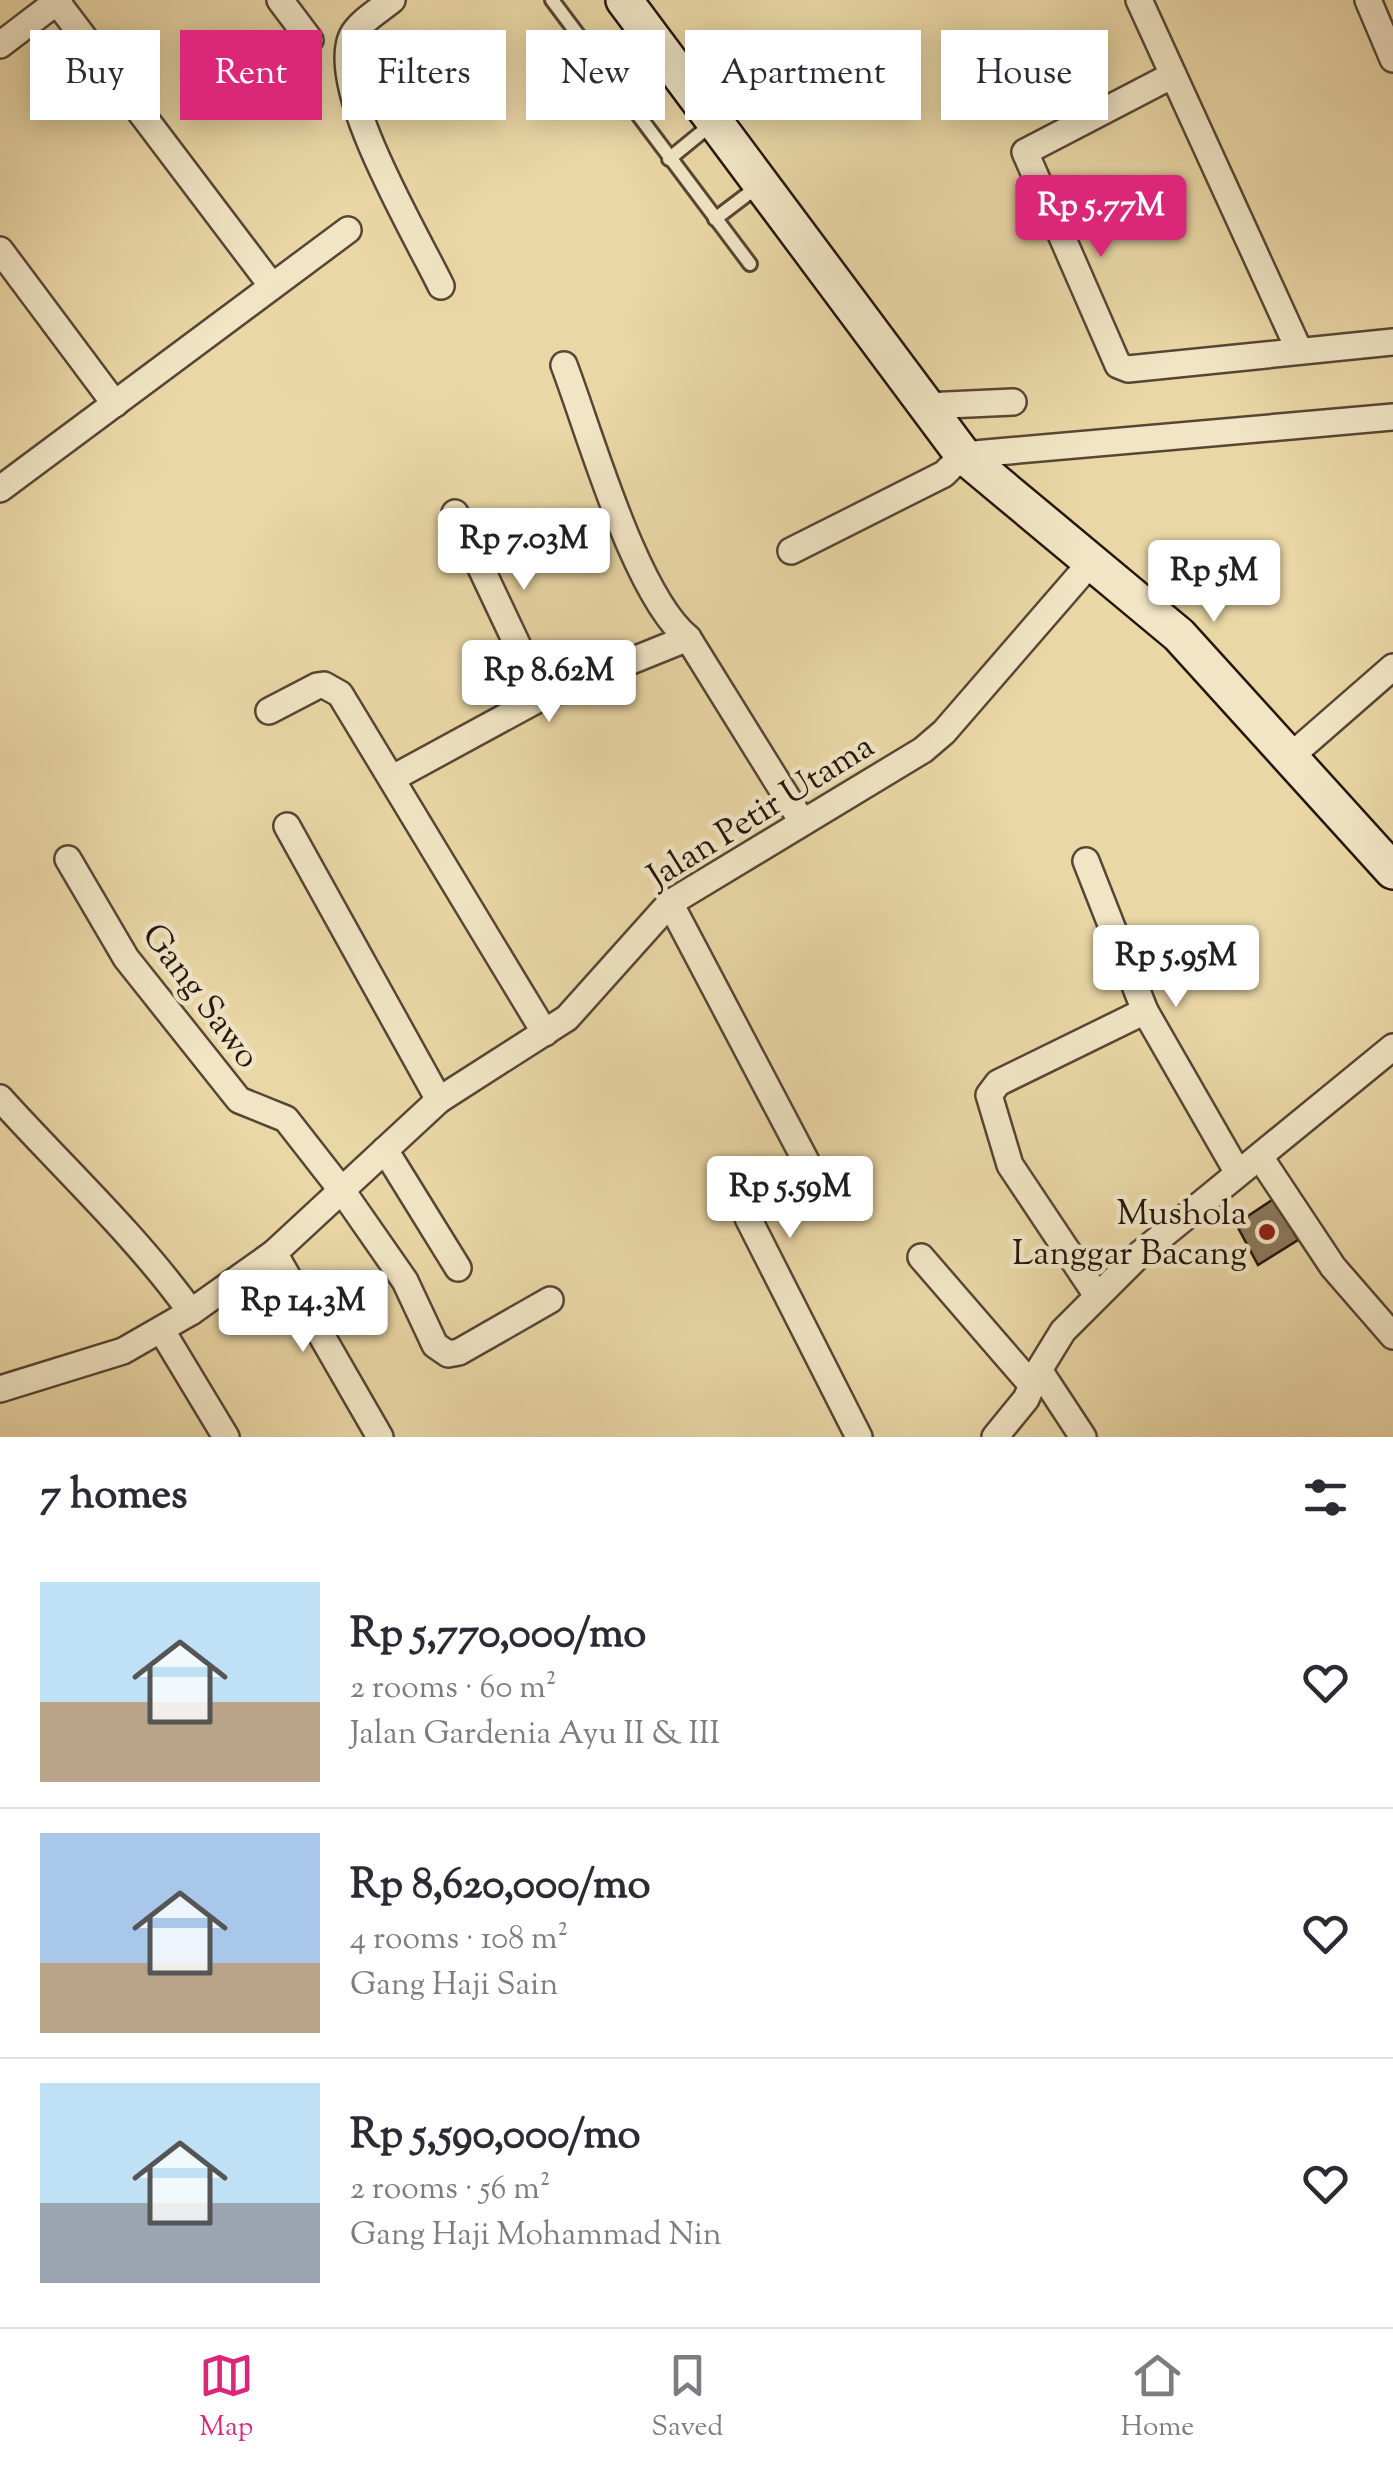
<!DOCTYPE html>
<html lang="en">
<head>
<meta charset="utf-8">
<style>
  :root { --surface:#fff; --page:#f2f2f3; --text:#2b2b33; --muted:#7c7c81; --line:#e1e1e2; --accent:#db2777 }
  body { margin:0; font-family:"Sorts Mill Goudy",serif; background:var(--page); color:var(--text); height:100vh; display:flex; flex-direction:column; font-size:38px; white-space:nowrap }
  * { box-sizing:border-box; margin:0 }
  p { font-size:32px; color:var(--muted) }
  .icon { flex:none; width:55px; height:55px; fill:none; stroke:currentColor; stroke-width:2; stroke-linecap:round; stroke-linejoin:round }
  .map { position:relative; height:1437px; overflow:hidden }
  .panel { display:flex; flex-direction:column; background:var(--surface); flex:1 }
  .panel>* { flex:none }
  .guide { position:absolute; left:30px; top:30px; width:1335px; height:90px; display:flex; gap:20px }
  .price { position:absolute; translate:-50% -85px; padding:0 22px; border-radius:10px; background:#fff; color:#222; font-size:32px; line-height:65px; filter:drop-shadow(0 2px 5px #0008) }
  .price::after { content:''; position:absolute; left:50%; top:60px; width:30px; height:22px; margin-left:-15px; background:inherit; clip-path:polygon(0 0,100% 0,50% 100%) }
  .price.active { background:var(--accent); color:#fff }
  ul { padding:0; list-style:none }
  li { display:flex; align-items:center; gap:30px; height:250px; padding:0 40px }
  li+li { border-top:2px solid var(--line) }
  li span { display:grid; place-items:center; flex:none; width:280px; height:200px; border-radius:0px; color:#555 }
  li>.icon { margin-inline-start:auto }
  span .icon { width:120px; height:120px; fill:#fffc; stroke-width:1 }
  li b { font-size:42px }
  h2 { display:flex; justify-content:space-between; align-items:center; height:120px; padding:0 40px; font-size:42px }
  .tag { padding:0 35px; border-radius:0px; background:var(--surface); box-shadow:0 5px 25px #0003; font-size:35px; line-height:90px }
  .tag.active { background:var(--accent); color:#fff }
  .menu { display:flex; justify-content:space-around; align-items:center; height:140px; border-top:2px solid var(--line); background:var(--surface); font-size:28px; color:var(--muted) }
  .menu a { display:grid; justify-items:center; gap:5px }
  .menu .active { color:var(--accent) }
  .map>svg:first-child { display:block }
  .building { fill:#8c7a5e; stroke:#26160f; stroke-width:2.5 }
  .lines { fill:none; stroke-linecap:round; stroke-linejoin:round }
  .service-casing { stroke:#574635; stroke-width:18 }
  .minor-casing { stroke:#574635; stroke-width:30 }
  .secondary-casing { stroke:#26160f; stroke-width:40 }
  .service { stroke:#f1e5c5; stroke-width:12 }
  .minor { stroke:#f1e5c5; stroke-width:25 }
  .secondary { stroke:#f1e5c5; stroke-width:35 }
  .poi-dot { fill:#8f2418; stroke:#f1e5c5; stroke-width:4 }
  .labels { text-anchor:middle; stroke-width:9; stroke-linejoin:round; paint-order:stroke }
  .street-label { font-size:35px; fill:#26160f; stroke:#f1e5c5 }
  .poi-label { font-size:35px; fill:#26160f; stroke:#f1e5c5; text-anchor:end }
</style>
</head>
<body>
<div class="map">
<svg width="1393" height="1437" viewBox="0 0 1393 1437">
  <rect width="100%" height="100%" fill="#ead7a6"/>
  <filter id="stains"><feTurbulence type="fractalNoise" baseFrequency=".002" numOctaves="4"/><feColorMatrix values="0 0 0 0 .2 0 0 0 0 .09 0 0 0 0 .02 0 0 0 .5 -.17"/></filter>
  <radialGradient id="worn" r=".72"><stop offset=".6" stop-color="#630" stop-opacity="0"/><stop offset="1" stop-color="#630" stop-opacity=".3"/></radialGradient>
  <polygon class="building" points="1275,1198 1298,1240 1258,1265 1236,1224"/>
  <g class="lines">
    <defs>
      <g id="service">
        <polyline points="552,0 750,264"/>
        <polyline points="669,159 713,123"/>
        <polyline points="715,219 761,184"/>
      </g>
      <g id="minor">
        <polyline points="280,0 310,40"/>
        <path d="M392,0c-12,10 -33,22 -40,36 -24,52 64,198 89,250"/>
        <polyline points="1139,0 1299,350"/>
        <polyline points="1368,0 1393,59"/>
        <polyline points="57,2 272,286"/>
        <polyline points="0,45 59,0"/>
        <polyline points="1173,75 1025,152 1118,365 1128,369 1393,342"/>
        <polyline points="0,250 115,404"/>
        <path d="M564,365c26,68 71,230 124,273l113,182"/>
        <polyline points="925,406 1013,402"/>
        <polyline points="0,489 348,230"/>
        <polyline points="455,513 542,697"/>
        <polyline points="791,551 944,474 963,455 1393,417"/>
        <polyline points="269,711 317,686 324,685 340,694 545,1033"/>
        <polyline points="1291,756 1393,667"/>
        <polyline points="393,778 542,697 688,638"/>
        <polyline points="287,826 439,1100"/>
        <polyline points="68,859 126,958 239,1100 286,1119 343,1192 405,1281 435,1345 448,1354 459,1352 550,1300"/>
        <polyline points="1086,861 1145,1011 1238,1173"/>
        <polyline points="670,903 808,1165 807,1173 753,1199 748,1218 859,1437"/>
        <path d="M0,1098c64,71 135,136 191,214"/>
        <polyline points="385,1150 458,1268"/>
        <polyline points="1260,1157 1333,1267 1393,1336"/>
        <polyline points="274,1253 380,1437"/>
        <polyline points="921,1257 1030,1383"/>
        <polyline points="1096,1294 1010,1165 989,1095 998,1083 1145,1011"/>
        <polyline points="162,1331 226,1437"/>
        <polyline points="0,1389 123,1351 191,1312 274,1253 439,1100 567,1018 670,903 923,750 944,732 1093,560"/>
        <polyline points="995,1437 1026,1399 1039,1370"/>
        <polyline points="1083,1437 1039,1370 1063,1331 1140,1254 1393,1047"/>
      </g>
      <polyline id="secondary" points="624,0 963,455 1179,635 1393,871"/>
    </defs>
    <use href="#service" class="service-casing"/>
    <use href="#minor" class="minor-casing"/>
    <use href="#secondary" class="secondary-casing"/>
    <use href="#service" class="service"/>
    <use href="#minor" class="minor"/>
    <use href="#secondary" class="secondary"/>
  </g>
  <circle class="poi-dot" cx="1267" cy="1232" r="10"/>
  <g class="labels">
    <g class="street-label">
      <text transform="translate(760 810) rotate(-32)" y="12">Jalan Petir Utama</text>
      <text transform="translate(202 995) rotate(53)" y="12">Gang Sawo</text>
    </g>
    <g class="poi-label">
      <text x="1247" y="1224">Mushola<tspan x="1247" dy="40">Langgar Bacang</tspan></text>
    </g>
  </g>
  <rect width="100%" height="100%" filter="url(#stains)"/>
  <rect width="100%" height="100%" fill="url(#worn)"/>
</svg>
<b class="price active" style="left:1101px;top:260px">Rp 5.77M</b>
<b class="price" style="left:524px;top:593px">Rp 7.03M</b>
<b class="price" style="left:1214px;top:625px">Rp 5M</b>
<b class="price" style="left:549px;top:725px">Rp 8.62M</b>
<b class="price" style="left:1176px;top:1010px">Rp 5.95M</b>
<b class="price" style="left:790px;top:1241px">Rp 5.59M</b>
<b class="price" style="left:303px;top:1355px">Rp 14.3M</b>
<div class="guide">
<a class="tag">Buy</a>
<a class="tag active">Rent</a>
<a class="tag">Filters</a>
<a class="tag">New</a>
<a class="tag">Apartment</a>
<a class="tag">House</a>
</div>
</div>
<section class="panel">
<h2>7 homes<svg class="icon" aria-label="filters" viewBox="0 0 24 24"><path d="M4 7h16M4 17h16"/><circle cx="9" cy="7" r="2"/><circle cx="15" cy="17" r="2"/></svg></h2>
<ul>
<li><span style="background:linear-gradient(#bfe0f5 60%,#b9a48a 0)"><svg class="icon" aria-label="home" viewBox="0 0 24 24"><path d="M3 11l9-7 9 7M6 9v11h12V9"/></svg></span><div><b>Rp 5,770,000/mo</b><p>2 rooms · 60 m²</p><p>Jalan Gardenia Ayu II &amp; III</p></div><svg class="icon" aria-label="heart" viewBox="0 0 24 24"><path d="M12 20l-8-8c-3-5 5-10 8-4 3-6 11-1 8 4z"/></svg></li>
<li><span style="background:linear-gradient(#a9c7e8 65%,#b9a48a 0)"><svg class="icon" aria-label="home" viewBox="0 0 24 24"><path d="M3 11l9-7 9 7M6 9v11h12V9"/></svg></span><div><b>Rp 8,620,000/mo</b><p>4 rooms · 108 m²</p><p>Gang Haji Sain</p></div><svg class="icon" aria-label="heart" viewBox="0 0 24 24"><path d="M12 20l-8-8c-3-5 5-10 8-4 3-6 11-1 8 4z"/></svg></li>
<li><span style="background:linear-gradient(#bfe0f5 60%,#9aa5b1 0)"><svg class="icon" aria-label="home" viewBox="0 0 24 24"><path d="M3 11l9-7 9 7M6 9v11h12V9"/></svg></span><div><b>Rp 5,590,000/mo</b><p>2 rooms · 56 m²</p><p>Gang Haji Mohammad Nin</p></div><svg class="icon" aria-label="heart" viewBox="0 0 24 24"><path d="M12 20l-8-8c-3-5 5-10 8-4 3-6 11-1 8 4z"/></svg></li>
</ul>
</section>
<nav class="menu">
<a class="active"><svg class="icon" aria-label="map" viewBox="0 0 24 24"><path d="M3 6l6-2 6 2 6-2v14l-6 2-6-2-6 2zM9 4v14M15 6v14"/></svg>Map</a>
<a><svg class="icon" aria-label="saved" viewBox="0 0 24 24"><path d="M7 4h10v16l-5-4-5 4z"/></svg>Saved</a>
<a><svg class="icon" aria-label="home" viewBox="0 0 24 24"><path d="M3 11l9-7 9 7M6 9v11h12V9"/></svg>Home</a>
</nav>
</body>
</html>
